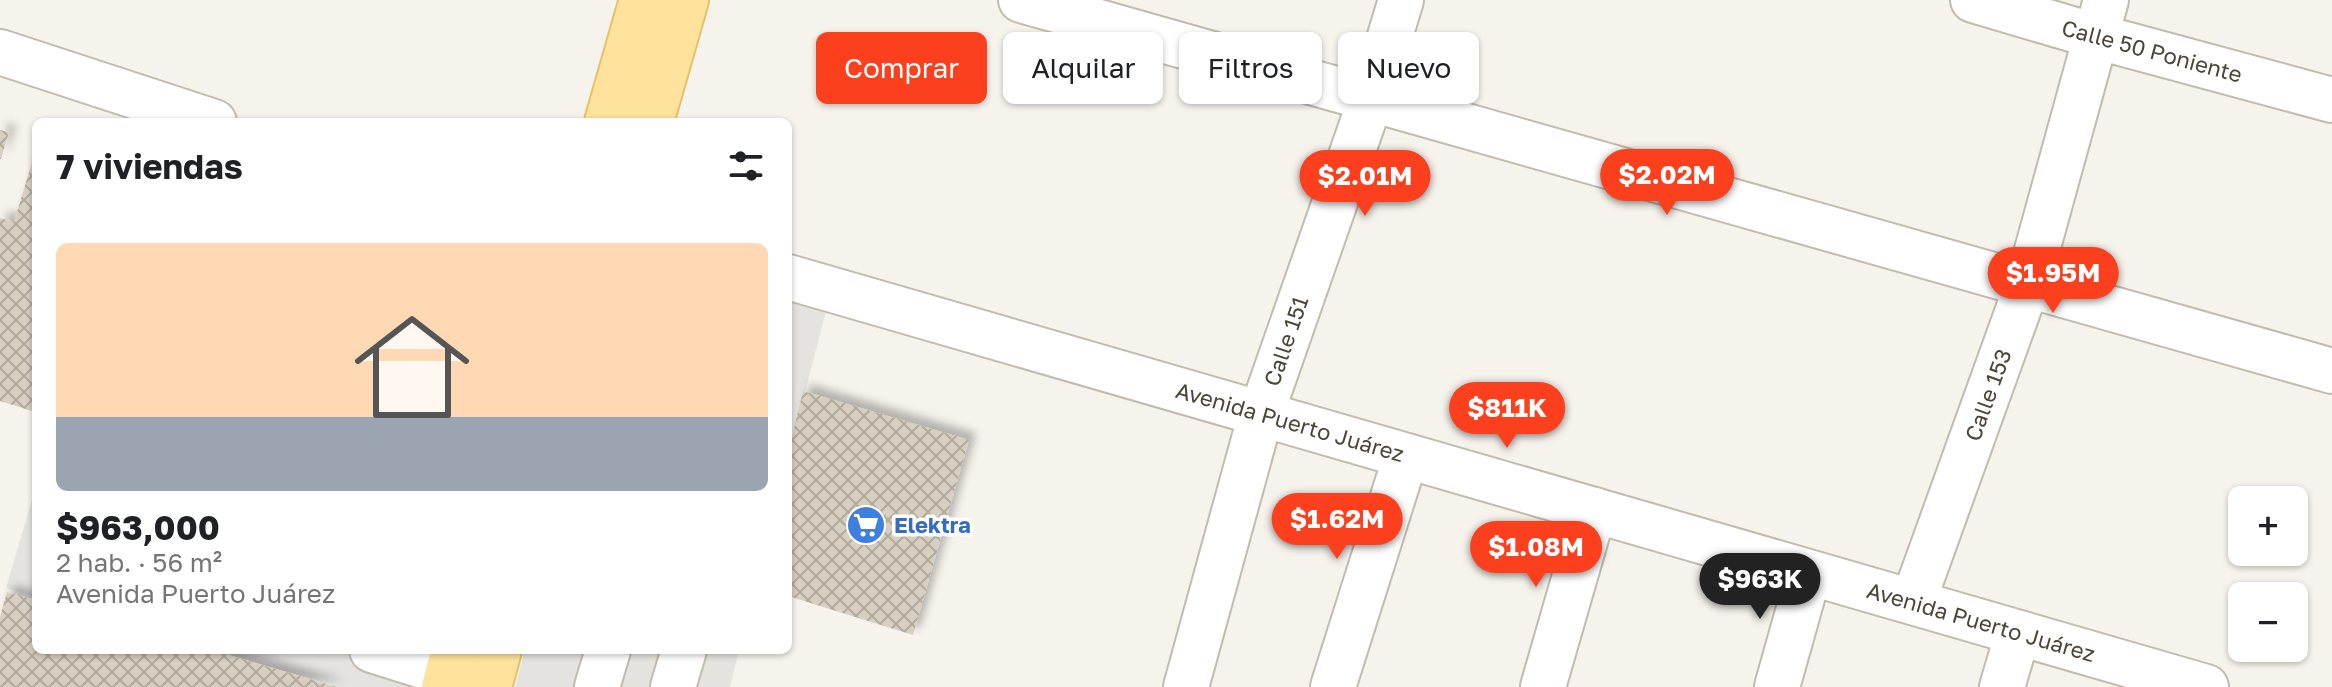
<!DOCTYPE html>
<html lang="es">
<head>
<meta charset="utf-8">
<style>
  :root { --surface:#fff; --page:#f6f6f6; --text:#202124; --muted:#757577; --line:#e0e0e0; --accent:#fc3f1d }
  body { margin:0; font-family:"Golos Text",sans-serif; background:var(--page); color:var(--text); height:100vh; display:flex; flex-direction:column; font-size:30px; white-space:nowrap }
  * { box-sizing:border-box; margin:0 }
  p { font-size:26px; color:var(--muted) }
  .icon { flex:none; width:44px; height:44px; fill:none; stroke:currentColor; stroke-width:2; stroke-linecap:round; stroke-linejoin:round }
  .map { position:relative; flex:1; overflow:hidden }
  .sheet { position:absolute; left:32px; top:118px; width:760px; height:536px; display:flex; flex-direction:column; background:var(--surface); border-radius:12px; box-shadow:0 2px 6px #0004 }
  .sheet>* { flex:none }
  .top-card { position:absolute; left:816px; top:32px; width:760px; height:72px; display:flex; gap:16px }
  .fabs { position:absolute; left:2228px; top:486px; display:grid; gap:16px }
  .fabs a { display:grid; place-items:center; width:80px; height:80px; border-radius:12px; background:var(--surface); box-shadow:0 2px 6px #0004; font-size:40px }
  .price { position:absolute; translate:-50% -68px; padding:0 18px; border-radius:28px; background:var(--accent); color:#fff; font-size:26px; line-height:52px; filter:drop-shadow(0 2px 4px #0008) }
  .price::after { content:''; position:absolute; left:50%; top:48px; width:24px; height:18px; margin-left:-12px; background:inherit; clip-path:polygon(0 0,100% 0,50% 100%) }
  .price.current { background:#222; color:#fff }
  ul { padding:0; list-style:none }
  li { display:grid; align-content:center; gap:16px; height:424px; padding:0 24px }
  li+li { border-top:2px solid var(--line) }
  li span { display:grid; place-items:center; height:248px; border-radius:12px; color:#555 }
  li>.icon { margin-inline-start:auto }
  span .icon { width:144px; height:144px; fill:#fffc; stroke-width:1 }
  li b { font-size:34px }
  h2 { display:flex; justify-content:space-between; align-items:center; height:96px; padding:0 24px; font-size:34px }
  .tag { padding:0 28px; border-radius:12px; background:var(--surface); box-shadow:0 2px 6px #0004; font-size:28px; line-height:72px }
  .tag.current { background:var(--accent); color:#fff }
  .map>svg:first-child { display:block }
  .parking { fill:#e5e3e0 }
  .building { fill:url(#building-cross-hatch); filter:url(#shadow) }
  .lines { fill:none; stroke-linecap:round; stroke-linejoin:round }
  .minor-casing { stroke:#c2bbae; stroke-width:48 }
  .major-casing { stroke:#e6c16a; stroke-width:48 }
  .minor { stroke:#fff; stroke-width:44 }
  .major { stroke:#ffe39c; stroke-width:44 }
  .labels { text-anchor:middle; stroke-width:7; stroke-linejoin:round; paint-order:stroke }
  .street-label { font-size:22px; fill:#4b4439; stroke:#fff }
  .shop-label { font-size:22px; font-weight:bold; fill:#366cbe; stroke:#fff; text-anchor:start }
</style>
</head>
<body>
<div class="map">
<svg width="2332" height="687" viewBox="0 0 2332 687">
  <defs>
    <pattern id="building-cross-hatch" width="8" height="8" patternUnits="userSpaceOnUse" patternTransform="scale(2)"><rect width="8" height="8" fill="#d8cfc1"/><path d="M0 0l8 8M0 8l8-8" fill="none" stroke="#b1aa9e"/></pattern>
    <filter id="shadow"><feDropShadow dx="7" dy="-7" stdDeviation="4" flood-color="#0004"/></filter>
  </defs>
  <rect width="100%" height="100%" fill="#f6f3ec"/>
  <g class="parking">
    <polygon points="788,296 827,307 788,458"/>
    <polygon points="36,486 36,597 6,588"/>
    <polygon points="214,650 431,650 420,687 338,687"/>
    <polygon points="525,650 739,650 730,687 515,687"/>
  </g>
  <g class="building">
    <polygon points="0,130 9,132 1,159 0,159"/>
    <polygon points="36,149 36,408 35,412 0,401 0,218 14,222"/>
    <polygon points="803,391 969,440 913,635 788,596 788,453"/>
    <polygon points="7,592 36,600 36,650 211,650 337,687 0,687 0,617"/>
  </g>
  <g class="lines">
    <defs>
      <g id="minor">
        <polyline points="1021,0 2332,371"/>
        <polyline points="1973,0 2095,36 2332,100"/>
        <polyline points="0,52 214,122"/>
        <polyline points="788,277 2206,687"/>
        <polyline points="1913,602 2028,283 2106,0"/>
        <polyline points="372,650 448,674"/>
        <polyline points="597,687 608,650"/>
        <polyline points="673,687 684,650"/>
        <polyline points="1186,687 1261,414 1371,99 1401,0"/>
        <polyline points="1333,687 1406,456"/>
        <polyline points="1543,687 1594,510"/>
        <polyline points="1777,687 1809,573"/>
        <polyline points="2002,687 2018,633"/>
      </g>
      <g id="major">
        <polyline points="607,122 642,0"/>
        <polyline points="651,122 686,0"/>
        <polyline points="444,687 454,650"/>
        <polyline points="489,687 499,650"/>
      </g>
    </defs>
    <use href="#minor" class="minor-casing"/>
    <use href="#major" class="major-casing"/>
    <use href="#minor" class="minor"/>
    <use href="#major" class="major"/>
  </g>
  <defs>
    <symbol id="supermarket-disc" viewBox="-11 -11 22 22"><circle r="9.5" fill="#3f7fe0" stroke="#fff"/><path d="M-6-5.5h2.5l.6 2H6L4.5 2H-2.5L-4.4-4H-6ZM-1.5 3.2a1.3 1.3 0 1 0 .1 0ZM3 3.2a1.3 1.3 0 1 0 .1 0Z" fill="#fff"/></symbol>
  </defs>
  <g fill-rule="evenodd">
    <use href="#supermarket-disc" x="844" y="503" width="44" height="44"/>
  </g>
  <g class="labels">
    <g class="street-label">
      <text transform="translate(2152 51) rotate(15)" y="8">Calle 50 Poniente</text>
      <text transform="translate(1286 341) rotate(-71)" y="8">Calle 151</text>
      <text transform="translate(1988 395) rotate(-70)" y="8">Calle 153</text>
      <text transform="translate(1290 422) rotate(16)" y="8">Avenida Puerto Juárez</text>
      <text transform="translate(1981 622) rotate(16)" y="8">Avenida Puerto Juárez</text>
    </g>
    <g class="shop-label">
      <text x="894" y="533">Elektra</text>
    </g>
  </g>
</svg>
<div class="fabs">
<a>+</a>
<a>−</a>
</div>
<b class="price" style="left:1667px;top:217px">$2.02M</b>
<b class="price" style="left:1365px;top:218px">$2.01M</b>
<b class="price" style="left:2053px;top:315px">$1.95M</b>
<b class="price" style="left:1507px;top:450px">$811K</b>
<b class="price" style="left:1337px;top:561px">$1.62M</b>
<b class="price" style="left:1536px;top:589px">$1.08M</b>
<b class="price current" style="left:1760px;top:621px">$963K</b>
<div class="top-card">
<a class="tag current">Comprar</a>
<a class="tag">Alquilar</a>
<a class="tag">Filtros</a>
<a class="tag">Nuevo</a>
</div>
<section class="sheet">
<h2>7 viviendas<svg class="icon" aria-label="filters" viewBox="0 0 24 24"><path d="M4 7h16M4 17h16"/><circle cx="9" cy="7" r="2"/><circle cx="15" cy="17" r="2"/></svg></h2>
<ul>
<li><span style="background:linear-gradient(#ffd9b3 70%,#9aa5b1 0)"><svg class="icon" aria-label="home" viewBox="0 0 24 24"><path d="M3 11l9-7 9 7M6 9v11h12V9"/></svg></span><div><b>$963,000</b><p>2 hab. · 56 m²</p><p>Avenida Puerto Juárez</p></div></li>
</ul>
</section>
</div>
</body>
</html>
